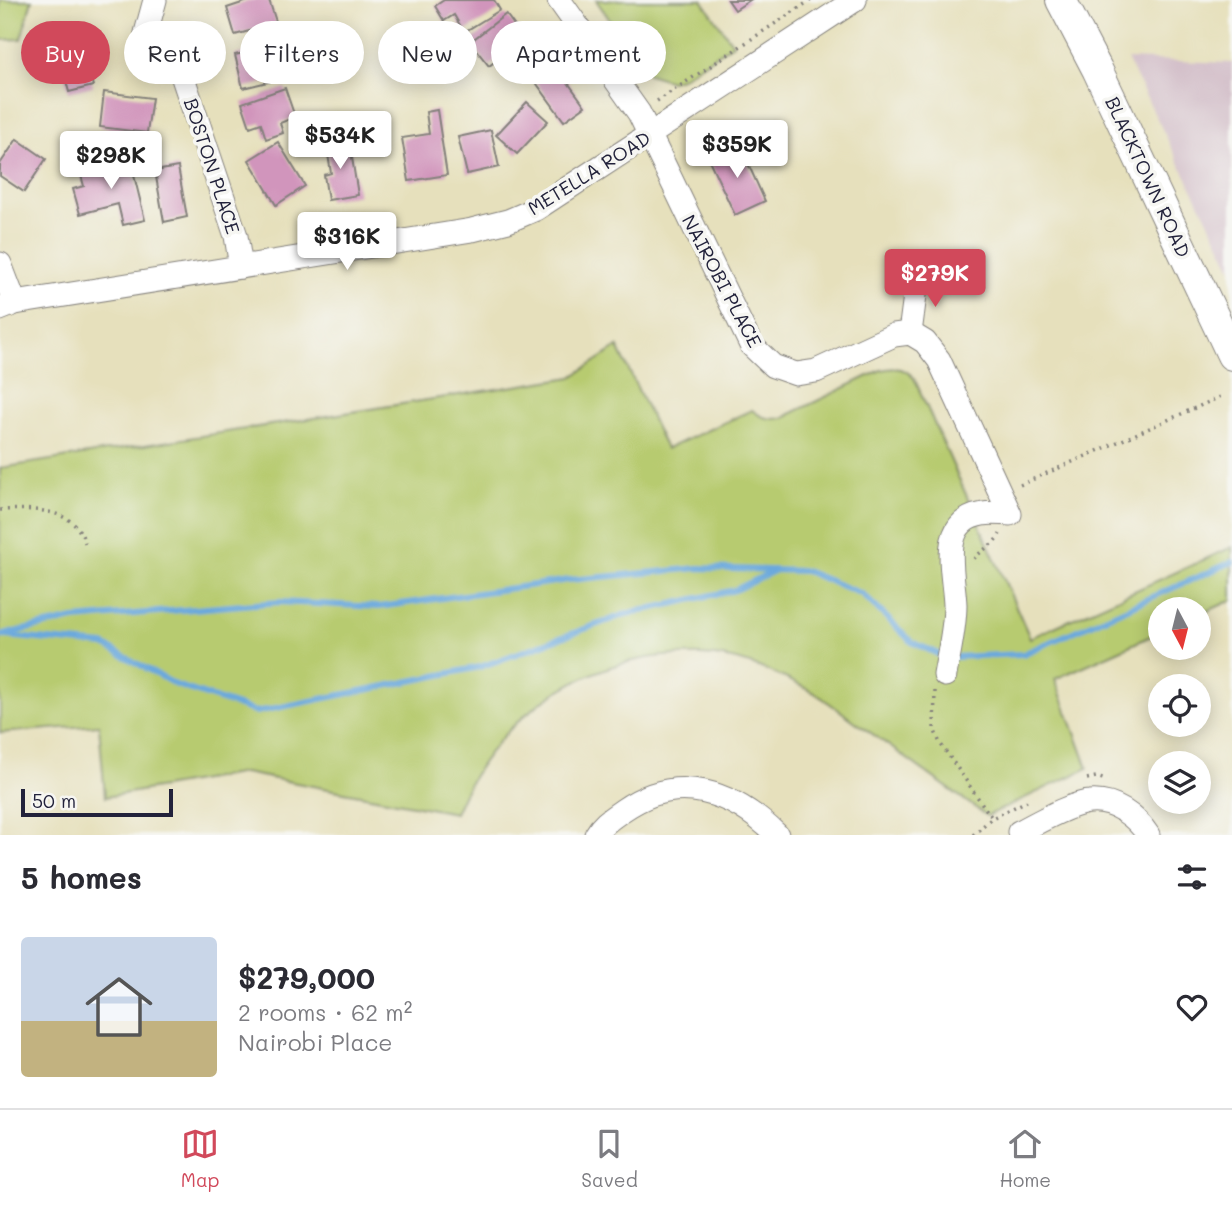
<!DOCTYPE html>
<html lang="en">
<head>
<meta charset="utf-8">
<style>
  :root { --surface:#fff; --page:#f2f2f3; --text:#2b2b33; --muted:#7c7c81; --line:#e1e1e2; --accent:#d1495b }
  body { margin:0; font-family:Mali,sans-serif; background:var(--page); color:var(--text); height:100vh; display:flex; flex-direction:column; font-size:26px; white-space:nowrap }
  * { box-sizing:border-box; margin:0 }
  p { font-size:23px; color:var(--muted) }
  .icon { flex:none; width:38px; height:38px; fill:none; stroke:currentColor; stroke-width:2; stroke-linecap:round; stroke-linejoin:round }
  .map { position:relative; height:835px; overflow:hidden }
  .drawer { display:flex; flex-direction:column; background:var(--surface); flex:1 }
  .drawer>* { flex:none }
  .hud { position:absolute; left:21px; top:21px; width:700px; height:63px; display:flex; gap:14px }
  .needle { width:46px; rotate:173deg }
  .controls { position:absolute; left:1148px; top:597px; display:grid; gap:14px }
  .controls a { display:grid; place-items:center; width:63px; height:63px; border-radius:50%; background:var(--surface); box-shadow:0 4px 18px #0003; font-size:35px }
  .scale { position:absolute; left:21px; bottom:18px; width:152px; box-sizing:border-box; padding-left:7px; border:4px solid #22223b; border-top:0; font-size:19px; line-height:24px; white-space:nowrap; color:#22223b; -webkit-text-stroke:5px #f6f6f2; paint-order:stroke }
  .price { position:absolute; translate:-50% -60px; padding:0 16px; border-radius:7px; background:#fff; color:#222; font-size:23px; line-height:46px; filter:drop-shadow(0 2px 4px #0008) }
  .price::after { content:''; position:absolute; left:50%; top:42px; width:21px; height:16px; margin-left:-10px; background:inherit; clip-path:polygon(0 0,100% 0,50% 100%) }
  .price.current { background:var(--accent); color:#fff }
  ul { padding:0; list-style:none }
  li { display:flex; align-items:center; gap:21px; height:175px; padding:0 21px }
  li+li { border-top:2px solid var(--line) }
  li span { display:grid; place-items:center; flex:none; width:196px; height:140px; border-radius:7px; color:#555 }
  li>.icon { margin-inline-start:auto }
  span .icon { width:84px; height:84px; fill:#fffc; stroke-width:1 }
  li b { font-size:30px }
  h2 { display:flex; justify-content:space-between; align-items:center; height:84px; padding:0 21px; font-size:30px }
  .pill { padding:0 24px; border-radius:32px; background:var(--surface); box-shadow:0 4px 18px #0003; font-size:24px; line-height:63px }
  .pill.current { background:var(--accent); color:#fff }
  .tab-bar { display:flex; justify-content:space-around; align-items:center; height:98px; border-top:2px solid var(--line); background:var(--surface); font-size:19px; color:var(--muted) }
  .tab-bar a { display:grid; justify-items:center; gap:4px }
  .tab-bar .current { color:var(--accent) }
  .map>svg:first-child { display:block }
  .industrial { fill:#d2bdc8 }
  .green { fill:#b7cb6f; stroke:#6c7655; stroke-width:2 }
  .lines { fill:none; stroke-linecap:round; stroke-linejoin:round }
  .stream { stroke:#6aa9dd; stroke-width:6 }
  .building { fill:#d195bc }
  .minor-casing { stroke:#84817c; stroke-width:25 }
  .major-casing { stroke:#84817c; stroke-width:32 }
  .path { stroke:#84817c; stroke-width:3.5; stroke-dasharray:2 5; stroke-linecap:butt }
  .minor { stroke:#fff; stroke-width:23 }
  .major { stroke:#fff; stroke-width:30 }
  .labels { text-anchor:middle; stroke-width:7; stroke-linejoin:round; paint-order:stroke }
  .street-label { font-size:19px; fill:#22223b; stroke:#f6f6f2 }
</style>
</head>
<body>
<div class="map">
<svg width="1232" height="835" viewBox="0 0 1232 835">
  <rect width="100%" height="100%" fill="#f6f6f2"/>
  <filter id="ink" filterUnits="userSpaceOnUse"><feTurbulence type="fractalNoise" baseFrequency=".0143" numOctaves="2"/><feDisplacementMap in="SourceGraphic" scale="14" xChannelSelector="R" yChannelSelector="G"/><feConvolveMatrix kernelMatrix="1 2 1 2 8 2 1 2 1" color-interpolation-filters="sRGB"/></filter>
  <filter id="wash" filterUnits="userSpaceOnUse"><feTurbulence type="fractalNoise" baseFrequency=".00686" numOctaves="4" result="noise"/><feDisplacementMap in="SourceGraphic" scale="28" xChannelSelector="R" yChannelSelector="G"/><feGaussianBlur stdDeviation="1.57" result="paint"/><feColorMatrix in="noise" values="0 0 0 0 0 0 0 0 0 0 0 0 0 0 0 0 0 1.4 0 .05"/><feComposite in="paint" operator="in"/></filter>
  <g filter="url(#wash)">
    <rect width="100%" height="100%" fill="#e6e0bc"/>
    <polygon class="industrial" points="1127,59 1232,63 1232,268"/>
    <g class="green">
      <polygon points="0,0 32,0 21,39 0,40"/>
      <polygon points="596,0 702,0 733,44 681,78 671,81 648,74"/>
      <path d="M618,347l48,102 86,-39c10,8 17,10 30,8l99,-48c14,-3 23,-3 33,8l116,260 202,-91v53l-33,15v-6h-39v23l-105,47 33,89 -101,48 -169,-121c-32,-18 -68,-35 -104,-39 -115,-11 -216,53 -259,157l-211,-40 -139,24 -6,-72 -99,8v-265l572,-91z"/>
    </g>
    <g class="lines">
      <g class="stream">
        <polyline points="0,635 74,619 279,602 379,607 569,580 699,568 805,571 862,594 912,642 942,656"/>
        <polyline points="5,636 104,645 176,685 256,712 480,667 626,614 735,590 774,571"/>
        <polyline points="953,657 1023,654 1232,562"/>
      </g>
    </g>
    <g id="blocks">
      <g class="building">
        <polygon points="251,0 269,0 281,37 265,42 260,28 235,35 227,8"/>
        <polygon points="444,0 494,0 500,10 464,32 454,15 444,21 435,6"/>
        <polygon points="728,0 750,0 735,10"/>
        <polygon points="506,14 524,39 489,66 470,42"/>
        <polygon points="82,46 93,86 69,92 58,52"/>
        <polygon points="265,48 272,81 243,88 235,55"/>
        <polygon points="550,58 585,106 564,121 529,73"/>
        <polygon points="285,88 295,117 280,123 283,133 266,139 261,123 250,127 242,103"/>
        <polygon points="104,92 152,98 147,133 100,127"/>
        <polygon points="527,102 548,121 517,154 496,135"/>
        <polygon points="437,110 447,175 409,181 402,138 429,134 426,112"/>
        <polygon points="491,130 499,167 467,174 458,137"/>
        <polygon points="17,139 46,159 24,192 0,176 0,164"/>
        <polygon points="349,139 358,195 328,200 324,175 331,173 326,142"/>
        <polygon points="278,142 305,186 276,205 249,160"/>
        <polygon points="740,146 765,201 735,215 709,160"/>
        <polygon points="130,159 145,220 123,225 118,204 80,214 73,189 84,186 80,172"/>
        <polygon points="178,167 187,217 164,222 155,171"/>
      </g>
    </g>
  </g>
  <g filter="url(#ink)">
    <use href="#blocks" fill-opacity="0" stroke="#84817c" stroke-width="2"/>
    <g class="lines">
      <defs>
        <g id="minor">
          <polyline points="155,0 146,33 173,48 236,236 241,267"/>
          <path d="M559,0l80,113 112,232 22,21 23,8 20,-3 78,-36 16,-2 15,9 14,18 71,154c-8,0 -18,-2 -27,0 -46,7 -29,59 -28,91 0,23 -6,47 -10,70"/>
          <polyline points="0,264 15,303"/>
          <polyline points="0,309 15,303 472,230 508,221 536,209 855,0"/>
          <polyline points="910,333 917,280"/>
          <path d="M1019,832c18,-9 52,-29 71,-30 24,-2 46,14 58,33"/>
          <path d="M596,835c7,-12 16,-17 27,-25 55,-39 110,-18 154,25"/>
        </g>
        <polyline id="major" points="1061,0 1097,69 1232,355"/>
      </defs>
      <use href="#minor" class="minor-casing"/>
      <use href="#major" class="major-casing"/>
      <g class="path">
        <polyline points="657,101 811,0"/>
        <polyline points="1020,485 1220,397"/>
        <path d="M0,510c31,-1 74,-4 85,33"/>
        <path d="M974,559c8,-10 20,-14 26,-25"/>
        <polyline points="935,691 934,729 940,743 992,818"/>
        <polyline points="1087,779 1096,777 1106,780"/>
        <polyline points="973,835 992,818 1027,801"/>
      </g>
      <use href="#minor" class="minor"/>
      <use href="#major" class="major"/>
    </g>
  </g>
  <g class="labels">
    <g class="street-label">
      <text transform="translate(212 166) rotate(72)" y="7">BOSTON PLACE</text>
      <text transform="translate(589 173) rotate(-32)" y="7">METELLA ROAD</text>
      <text transform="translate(1148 177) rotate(65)" y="7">BLACKTOWN ROAD</text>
      <text transform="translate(722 281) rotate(62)" y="7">NAIROBI PLACE</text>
    </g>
  </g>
</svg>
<div class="controls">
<a><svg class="needle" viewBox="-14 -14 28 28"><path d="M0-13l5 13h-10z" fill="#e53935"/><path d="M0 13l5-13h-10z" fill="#7c7c81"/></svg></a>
<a><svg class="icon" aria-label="locate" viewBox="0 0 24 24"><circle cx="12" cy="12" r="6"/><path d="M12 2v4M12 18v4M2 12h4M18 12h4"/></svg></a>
<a><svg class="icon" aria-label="layers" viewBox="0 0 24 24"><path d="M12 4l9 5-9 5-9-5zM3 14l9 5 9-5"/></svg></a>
</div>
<div class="scale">50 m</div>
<b class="price" style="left:340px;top:171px">$534K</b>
<b class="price" style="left:737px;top:180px">$359K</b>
<b class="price" style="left:111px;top:191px">$298K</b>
<b class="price" style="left:347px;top:272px">$316K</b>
<b class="price current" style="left:935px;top:309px">$279K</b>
<div class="hud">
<a class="pill current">Buy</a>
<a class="pill">Rent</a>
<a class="pill">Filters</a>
<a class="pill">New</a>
<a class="pill">Apartment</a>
</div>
</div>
<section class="drawer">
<h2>5 homes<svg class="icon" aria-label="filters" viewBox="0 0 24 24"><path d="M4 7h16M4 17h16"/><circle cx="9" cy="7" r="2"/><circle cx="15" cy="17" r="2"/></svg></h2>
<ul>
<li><span style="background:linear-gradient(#c9d6e8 60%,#c2b280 0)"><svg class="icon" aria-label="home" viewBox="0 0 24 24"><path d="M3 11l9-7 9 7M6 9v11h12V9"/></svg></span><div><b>$279,000</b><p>2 rooms · 62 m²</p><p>Nairobi Place</p></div><svg class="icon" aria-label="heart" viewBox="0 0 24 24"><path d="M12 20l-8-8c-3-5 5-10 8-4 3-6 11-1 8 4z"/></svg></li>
</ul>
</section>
<nav class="tab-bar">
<a class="current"><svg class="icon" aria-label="map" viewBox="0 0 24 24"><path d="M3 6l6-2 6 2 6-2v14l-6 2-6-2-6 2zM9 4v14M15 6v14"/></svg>Map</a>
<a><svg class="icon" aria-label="saved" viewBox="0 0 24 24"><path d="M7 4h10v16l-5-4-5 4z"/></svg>Saved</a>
<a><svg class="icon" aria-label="home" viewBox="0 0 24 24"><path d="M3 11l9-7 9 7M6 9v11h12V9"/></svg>Home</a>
</nav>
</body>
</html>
